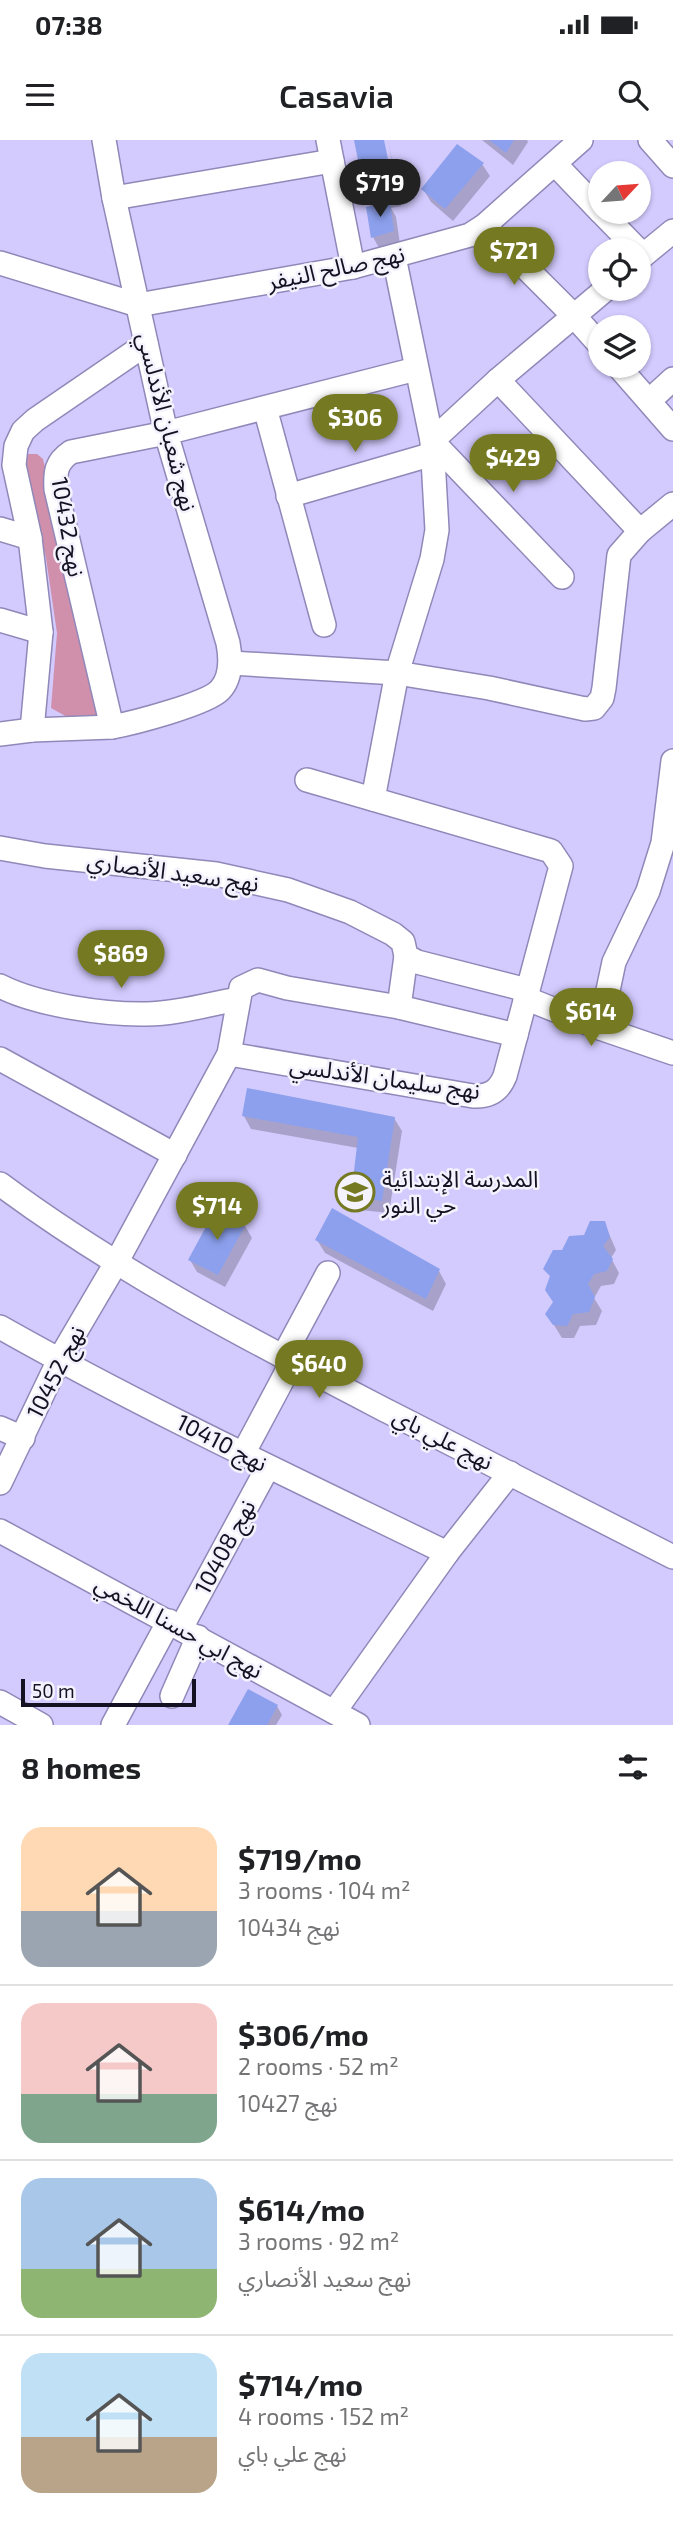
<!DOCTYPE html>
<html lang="en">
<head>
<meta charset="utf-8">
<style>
  :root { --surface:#fff; --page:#f6f6f6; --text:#202124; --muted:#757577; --line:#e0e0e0; --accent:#757a22 }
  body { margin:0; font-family:"Exo 2","Noto Sans Arabic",sans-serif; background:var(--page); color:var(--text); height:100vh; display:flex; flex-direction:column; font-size:26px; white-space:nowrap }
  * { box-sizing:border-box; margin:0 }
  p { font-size:23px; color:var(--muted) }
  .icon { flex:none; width:38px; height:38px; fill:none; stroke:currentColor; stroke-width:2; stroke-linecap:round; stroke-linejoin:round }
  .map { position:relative; height:1585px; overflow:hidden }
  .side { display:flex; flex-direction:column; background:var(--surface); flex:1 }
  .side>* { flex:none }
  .needle { width:46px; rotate:64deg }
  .buttons { position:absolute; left:588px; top:21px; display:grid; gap:14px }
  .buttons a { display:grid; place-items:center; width:63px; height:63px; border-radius:50%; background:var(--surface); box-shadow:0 2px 5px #0004; font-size:35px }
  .scale { position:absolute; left:21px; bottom:18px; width:175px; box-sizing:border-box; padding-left:7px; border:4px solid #141122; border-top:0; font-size:19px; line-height:24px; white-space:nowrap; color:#141122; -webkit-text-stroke:5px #f4f2fd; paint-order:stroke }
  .price { position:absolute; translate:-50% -60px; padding:0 16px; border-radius:24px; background:var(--accent); color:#fff; font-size:23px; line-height:46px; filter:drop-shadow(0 2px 4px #0008) }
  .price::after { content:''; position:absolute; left:50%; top:42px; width:21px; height:16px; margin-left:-10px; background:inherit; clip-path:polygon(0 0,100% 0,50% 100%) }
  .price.active { background:#222; color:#fff }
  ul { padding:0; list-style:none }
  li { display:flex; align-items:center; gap:21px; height:175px; padding:0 21px }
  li+li { border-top:2px solid var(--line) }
  li span { display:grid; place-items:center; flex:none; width:196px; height:140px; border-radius:21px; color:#555 }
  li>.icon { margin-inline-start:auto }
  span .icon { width:84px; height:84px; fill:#fffc; stroke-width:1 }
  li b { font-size:30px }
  h2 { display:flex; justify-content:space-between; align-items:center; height:84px; padding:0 21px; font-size:30px }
  .status { display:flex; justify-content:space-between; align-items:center; height:49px; padding:0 35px; background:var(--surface); direction:ltr }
  .status svg { height:19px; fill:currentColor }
  header { display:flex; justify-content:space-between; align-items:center; height:91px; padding:0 21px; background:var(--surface); font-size:32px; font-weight:600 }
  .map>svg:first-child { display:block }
  .green { fill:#d08fab }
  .shadow { fill:#0003 }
  .building { fill:#8ca0ed }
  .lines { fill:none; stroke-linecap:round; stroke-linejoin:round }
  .minor-casing { stroke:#9088b8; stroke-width:26 }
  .minor { stroke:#fff; stroke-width:23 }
  .labels { text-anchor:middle; stroke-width:5; stroke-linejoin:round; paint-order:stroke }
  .street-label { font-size:23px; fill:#141122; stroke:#f4f2fd }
  .poi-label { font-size:23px; fill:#141122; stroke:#f4f2fd; text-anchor:start }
</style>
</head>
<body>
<div class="status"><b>07:38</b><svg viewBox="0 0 49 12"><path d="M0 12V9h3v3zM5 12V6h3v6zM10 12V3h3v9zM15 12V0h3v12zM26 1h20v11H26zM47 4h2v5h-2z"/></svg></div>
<header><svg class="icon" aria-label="menu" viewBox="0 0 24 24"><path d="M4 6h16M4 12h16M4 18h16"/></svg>Casavia<svg class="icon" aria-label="search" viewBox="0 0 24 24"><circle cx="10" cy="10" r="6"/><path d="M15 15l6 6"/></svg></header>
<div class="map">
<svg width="673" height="1585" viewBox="0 0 673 1585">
  <rect width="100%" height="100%" fill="#d3cbfe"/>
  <polygon class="green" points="28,314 37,314 43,319 104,582 78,583 51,568 57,493 46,418 25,323"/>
  <g class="shadow">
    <polygon points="356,0 383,0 395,62 399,62 388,0 401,66 391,68 396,77 400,104 380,110 373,97 372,68 367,59"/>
    <polygon points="482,0 527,0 528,2 513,25"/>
    <polygon points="482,24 490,36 453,81 431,62 423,49"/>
    <polygon points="244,976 394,978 402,991 389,1073 360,1070 353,1057 358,1008 251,989"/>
    <polygon points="604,1082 616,1110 611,1118 619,1133 614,1144 601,1146 594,1158 602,1171 596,1185 580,1186 574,1198 562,1198 547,1174 554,1163 551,1138 545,1128 563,1112"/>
    <polygon points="245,1086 252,1098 225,1147 197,1132 190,1120"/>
    <polygon points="317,1100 439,1131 446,1144 433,1171 325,1113"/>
    <polygon points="249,1552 277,1566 282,1575 276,1585 230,1585"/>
  </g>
  <g class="building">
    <polygon points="354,0 384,0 395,53 366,60"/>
    <polygon points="489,0 514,0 506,13"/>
    <polygon points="457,4 484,23 445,69 421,49"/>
    <polygon points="390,62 394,91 371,98 366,67"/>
    <polygon points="247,948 395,977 382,1061 351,1057 358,997 242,976"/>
    <polygon points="332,1068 440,1129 426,1159 315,1100"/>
    <polygon points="215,1070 246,1084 218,1135 188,1120"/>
    <polygon points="590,1081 605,1081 610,1097 603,1106 613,1119 607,1131 594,1134 588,1144 595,1157 589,1172 573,1174 567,1186 553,1185 545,1174 553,1162 545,1150 550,1136 543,1129 553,1110 562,1110 569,1096 584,1095"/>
    <polygon points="248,1549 278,1565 267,1585 228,1585"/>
  </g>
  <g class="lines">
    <defs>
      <g id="minor">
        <path d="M104,0l10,58 52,235 62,210c3,16 4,34 -8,47 -13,14 -87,33 -108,37l-56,-238c-1,-17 0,-27 15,-37l95,-19 250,-64"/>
        <polyline points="328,0 353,127"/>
        <polyline points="650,0 673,26"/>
        <polyline points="555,24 600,71"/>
        <polyline points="114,58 332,21"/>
        <polyline points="601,72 638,110"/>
        <polyline points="484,86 575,177 600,205"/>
        <polyline points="639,119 673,91"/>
        <polyline points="0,123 138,165 353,127 470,95 484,86 581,0"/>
        <polyline points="618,226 673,289"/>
        <polyline points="498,240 640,391"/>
        <polyline points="649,261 673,239"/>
        <polyline points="265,268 324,485"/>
        <polyline points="288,356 433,314"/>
        <polyline points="0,389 30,398"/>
        <polyline points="562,437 432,301 498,240 606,149"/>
        <polyline points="0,480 41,492"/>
        <polyline points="231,523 397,533 489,548 585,569 594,568 602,558 604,548 619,415 640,391 673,364"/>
        <polyline points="32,590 112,587"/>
        <polyline points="0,594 32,590 41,492 30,398 14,325 16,306 23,291 35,280 146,204"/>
        <polyline points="373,659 397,533 432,419 437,390 432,301 394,117"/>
        <polyline points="0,708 45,716 216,734 288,750 350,772 393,794 403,802 406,816 417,822 527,850"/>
        <polyline points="406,816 399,867 516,895"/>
        <path d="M0,846c37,19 106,29 147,28 29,0 63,-10 91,-15"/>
        <polyline points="525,858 600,888 673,913"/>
        <polyline points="600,888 614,822 648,751 663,703 673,621"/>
        <path d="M229,914l244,42c16,1 26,-5 32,-20l56,-210 -10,-15 -244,-71"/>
        <polyline points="0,919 175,1015"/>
        <path d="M0,1044c121,90 256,159 389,228 95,48 190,96 284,145"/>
        <path d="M0,1187c145,82 297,153 447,226"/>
        <polyline points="283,1217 328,1133"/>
        <polyline points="0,1288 23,1298"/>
        <polyline points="243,1314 292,1222"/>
        <polyline points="0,1343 59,1220 116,1123 229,914 241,848 258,840 287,848 399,867"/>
        <polyline points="0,1391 358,1585"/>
        <polyline points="181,1488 268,1327"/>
        <polyline points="172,1556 198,1497"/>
        <polyline points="0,1562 41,1585"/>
        <polyline points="334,1572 447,1413 510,1333"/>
        <polyline points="113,1585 169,1481"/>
      </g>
    </defs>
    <use href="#minor" class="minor-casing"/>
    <use href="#minor" class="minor"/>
  </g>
  <defs>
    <symbol id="school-ring" viewBox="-11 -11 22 22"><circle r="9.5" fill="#f4f2fd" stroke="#757a22" stroke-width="1.5"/><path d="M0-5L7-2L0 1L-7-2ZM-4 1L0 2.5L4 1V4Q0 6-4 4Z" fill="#757a22"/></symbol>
  </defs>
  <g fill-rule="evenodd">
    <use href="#school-ring" x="333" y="1030" width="44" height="44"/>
  </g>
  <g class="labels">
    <g class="street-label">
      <text transform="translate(336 128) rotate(-12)" y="8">نهج صالح النيفر</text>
      <text transform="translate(167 282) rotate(76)" y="8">نهج شعبان الأندلسي</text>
      <text transform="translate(68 387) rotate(80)" y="8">نهج 10432</text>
      <text transform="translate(173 732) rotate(8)" y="8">نهج سعيد الأنصاري</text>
      <text transform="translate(385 938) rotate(8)" y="8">نهج سليمان الأندلسي</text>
      <text transform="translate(56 1232) rotate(-63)" y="8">نهج 10452</text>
      <text transform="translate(443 1299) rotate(27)" y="8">نهج علي باي</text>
      <text transform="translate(222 1303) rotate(27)" y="8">نهج 10410</text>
      <text transform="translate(225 1407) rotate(-62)" y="8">نهج 10408</text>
      <text transform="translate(179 1487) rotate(29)" y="8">نهج ابي حسنا اللخمي</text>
    </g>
    <g class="poi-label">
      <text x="382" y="1047">المدرسة الإبتدائية<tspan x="382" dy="26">حي النور</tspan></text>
    </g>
  </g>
</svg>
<div class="buttons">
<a><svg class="needle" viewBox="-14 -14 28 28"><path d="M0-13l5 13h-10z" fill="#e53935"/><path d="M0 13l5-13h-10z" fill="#757577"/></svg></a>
<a><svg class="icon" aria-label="locate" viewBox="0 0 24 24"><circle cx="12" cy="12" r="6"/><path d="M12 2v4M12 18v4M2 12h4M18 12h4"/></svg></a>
<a><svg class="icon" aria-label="layers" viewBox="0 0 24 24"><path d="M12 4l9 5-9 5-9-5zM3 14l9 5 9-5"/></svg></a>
</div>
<div class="scale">50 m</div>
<b class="price active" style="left:380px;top:79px">$719</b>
<b class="price" style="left:514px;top:147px">$721</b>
<b class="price" style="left:355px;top:314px">$306</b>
<b class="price" style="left:513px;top:354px">$429</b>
<b class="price" style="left:121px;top:850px">$869</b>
<b class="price" style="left:591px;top:908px">$614</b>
<b class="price" style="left:217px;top:1102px">$714</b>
<b class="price" style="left:319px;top:1260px">$640</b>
</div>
<section class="side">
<h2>8 homes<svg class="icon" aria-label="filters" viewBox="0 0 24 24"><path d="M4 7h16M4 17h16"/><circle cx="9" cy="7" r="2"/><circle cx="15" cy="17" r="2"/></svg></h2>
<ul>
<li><span style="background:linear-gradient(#ffd9b3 60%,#9aa5b1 0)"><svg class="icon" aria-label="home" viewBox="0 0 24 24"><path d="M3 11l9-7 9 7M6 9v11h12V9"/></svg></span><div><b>$719/mo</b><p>3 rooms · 104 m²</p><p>نهج 10434</p></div></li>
<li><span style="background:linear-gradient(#f6c9c9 65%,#7fa58c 0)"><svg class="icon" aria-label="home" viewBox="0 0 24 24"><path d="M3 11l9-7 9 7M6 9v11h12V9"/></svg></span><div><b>$306/mo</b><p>2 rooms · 52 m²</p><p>نهج 10427</p></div></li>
<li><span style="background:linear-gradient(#a9c7e8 65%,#8fb573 0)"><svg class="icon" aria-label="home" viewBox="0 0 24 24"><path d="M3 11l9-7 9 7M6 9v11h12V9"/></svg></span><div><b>$614/mo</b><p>3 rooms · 92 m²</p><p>نهج سعيد الأنصاري</p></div></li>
<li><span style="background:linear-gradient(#bfe0f5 60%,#b9a48a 0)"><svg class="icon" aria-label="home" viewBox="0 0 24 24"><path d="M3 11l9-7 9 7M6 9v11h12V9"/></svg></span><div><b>$714/mo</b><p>4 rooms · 152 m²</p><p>نهج علي باي</p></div></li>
</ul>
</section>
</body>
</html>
